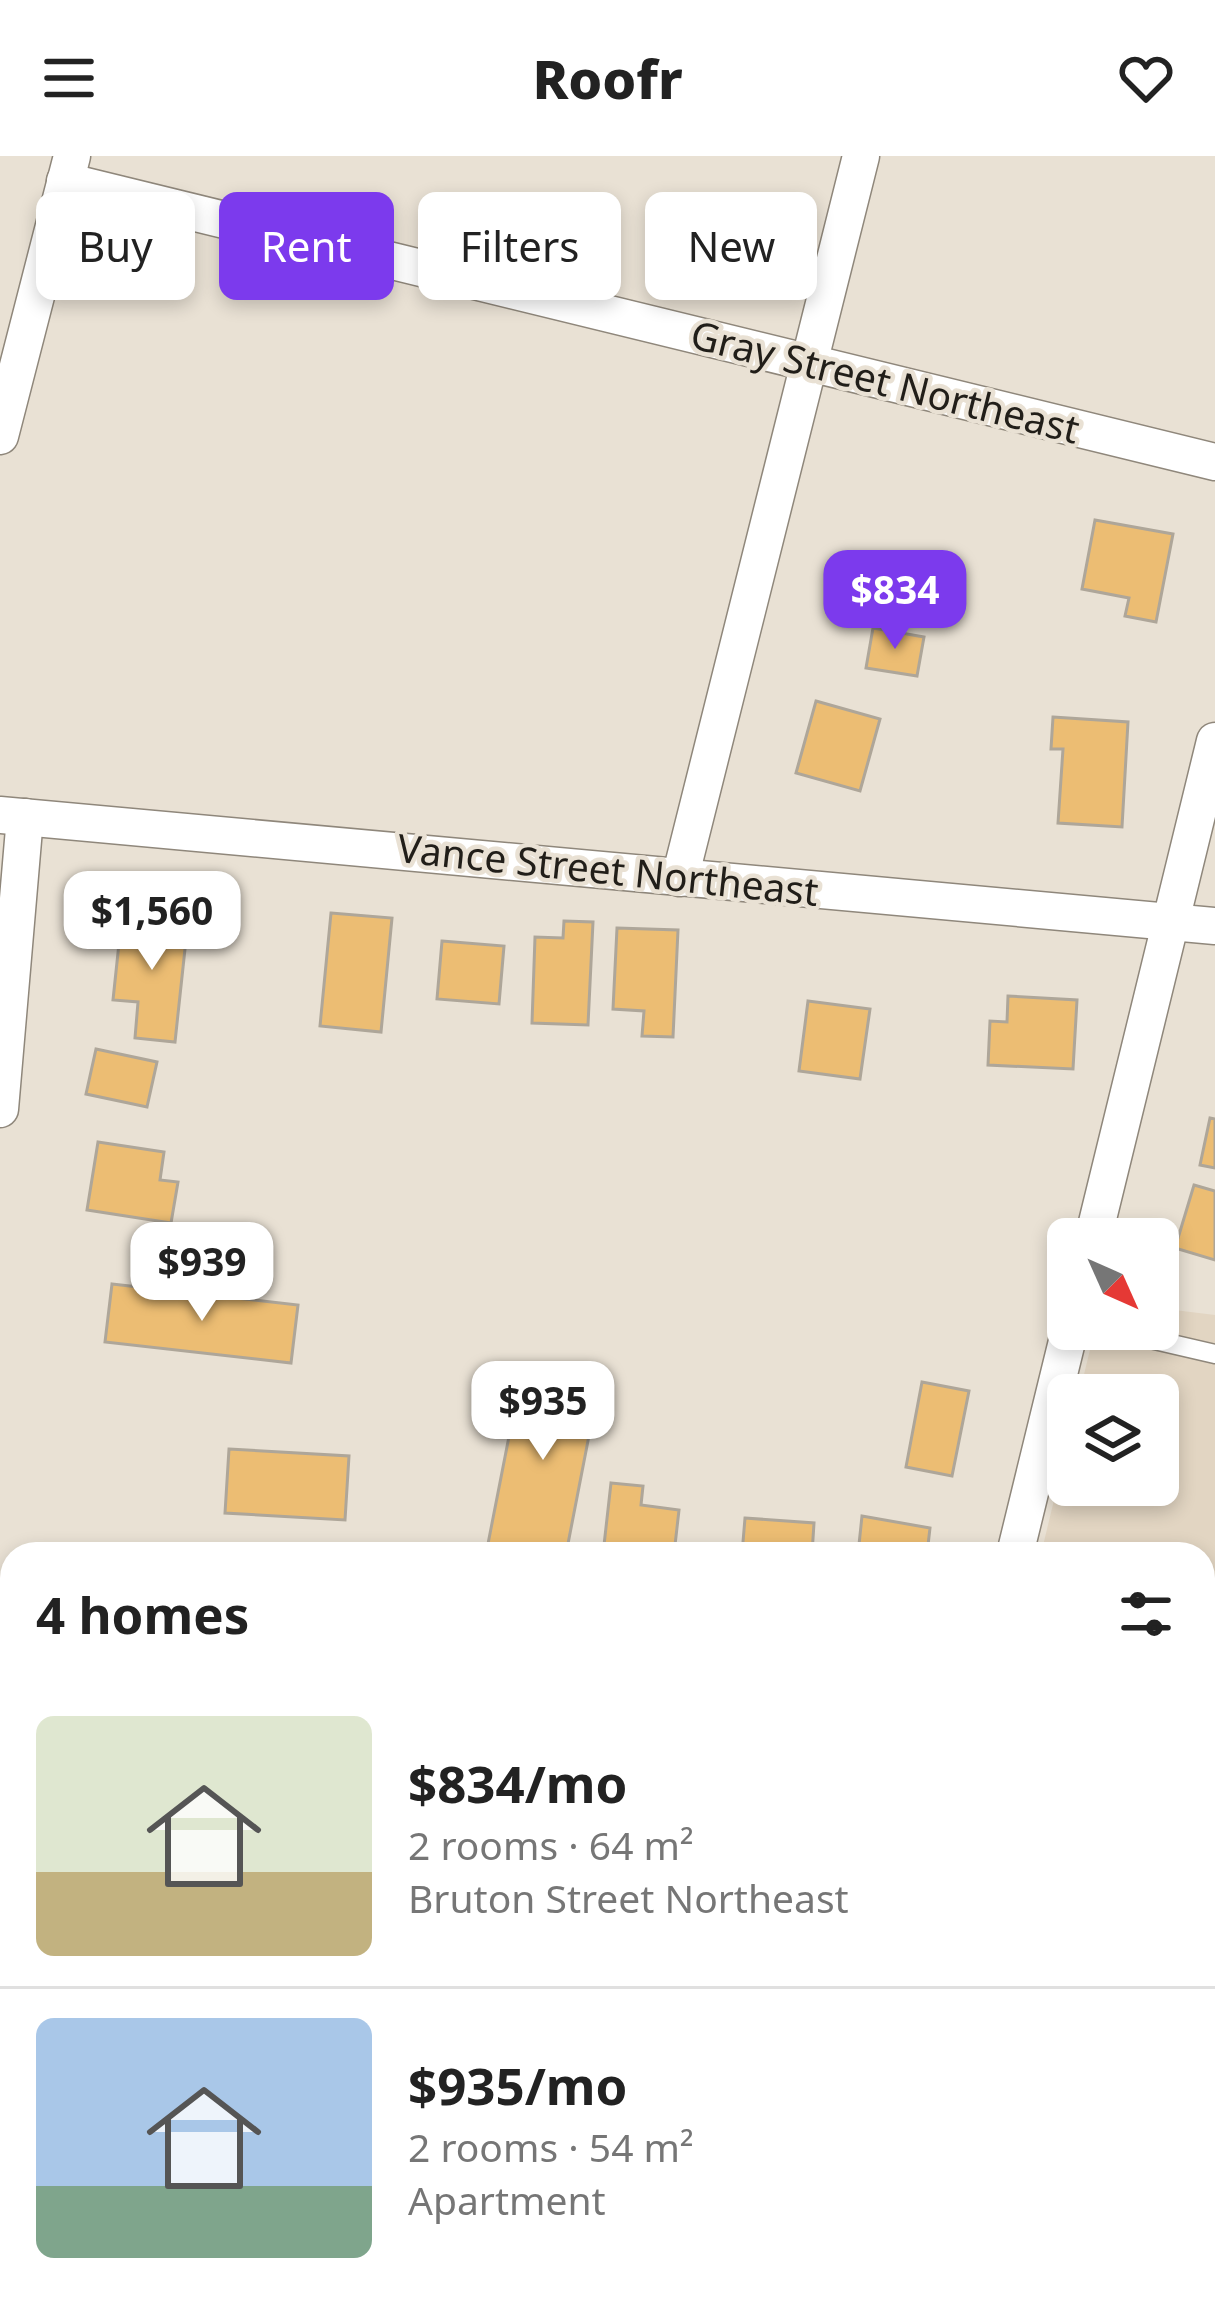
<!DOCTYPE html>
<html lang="en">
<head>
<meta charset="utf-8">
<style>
  :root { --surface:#fff; --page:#f6f6f6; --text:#222; --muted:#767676; --line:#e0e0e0; --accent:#7c3aed }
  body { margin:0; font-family:"Noto Sans",sans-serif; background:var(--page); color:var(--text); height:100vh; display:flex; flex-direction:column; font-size:45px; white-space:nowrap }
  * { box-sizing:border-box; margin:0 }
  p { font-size:39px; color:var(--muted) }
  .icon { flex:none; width:66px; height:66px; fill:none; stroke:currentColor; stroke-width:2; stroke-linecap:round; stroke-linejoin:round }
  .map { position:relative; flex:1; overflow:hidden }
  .sheet { position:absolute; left:0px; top:1386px; width:1215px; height:771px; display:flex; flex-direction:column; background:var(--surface); border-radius:36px 36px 0 0; box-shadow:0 6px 18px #0003 }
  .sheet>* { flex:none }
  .guide { position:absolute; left:36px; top:36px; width:1143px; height:108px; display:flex; gap:24px }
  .needle { width:78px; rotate:135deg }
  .buttons { position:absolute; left:1047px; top:1062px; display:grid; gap:24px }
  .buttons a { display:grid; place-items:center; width:132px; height:132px; border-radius:18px; background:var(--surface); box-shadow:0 6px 18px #0003; font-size:60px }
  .price { position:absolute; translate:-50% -102px; padding:0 27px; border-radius:24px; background:#fff; color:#222; font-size:39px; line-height:78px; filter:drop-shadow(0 3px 6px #0008) }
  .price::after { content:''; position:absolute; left:50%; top:72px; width:36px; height:27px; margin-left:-18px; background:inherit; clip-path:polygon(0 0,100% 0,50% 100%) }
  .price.current { background:var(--accent); color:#fff }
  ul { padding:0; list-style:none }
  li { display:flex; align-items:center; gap:36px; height:300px; padding:0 36px }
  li+li { border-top:3px solid var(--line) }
  li span { display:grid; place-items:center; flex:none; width:336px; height:240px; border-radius:18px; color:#555 }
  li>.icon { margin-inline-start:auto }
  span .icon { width:144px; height:144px; fill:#fffc; stroke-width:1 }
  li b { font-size:51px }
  h2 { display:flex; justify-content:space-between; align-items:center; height:144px; padding:0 36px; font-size:51px }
  .chip { padding:0 42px; border-radius:18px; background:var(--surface); box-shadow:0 6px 18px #0003; font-size:42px; line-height:108px }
  .chip.current { background:var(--accent); color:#fff }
  header { display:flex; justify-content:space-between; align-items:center; height:156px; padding:0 36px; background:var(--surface); font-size:54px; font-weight:800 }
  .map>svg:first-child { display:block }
  .built { fill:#e2d5c2 }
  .building { fill:#ecbd73; stroke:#aea699; stroke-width:3 }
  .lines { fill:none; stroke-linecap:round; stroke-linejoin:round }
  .lane-casing { stroke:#8f877b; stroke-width:21 }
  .street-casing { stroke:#8f877b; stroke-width:39 }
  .lane { stroke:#fff; stroke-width:18 }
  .street { stroke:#fff; stroke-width:36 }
  .labels { text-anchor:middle; stroke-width:9; stroke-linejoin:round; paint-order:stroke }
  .street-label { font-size:39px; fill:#211e19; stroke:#e9e1d4 }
</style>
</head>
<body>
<header><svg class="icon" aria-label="menu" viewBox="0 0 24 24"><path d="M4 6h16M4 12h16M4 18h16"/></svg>Roofr<svg class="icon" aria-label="heart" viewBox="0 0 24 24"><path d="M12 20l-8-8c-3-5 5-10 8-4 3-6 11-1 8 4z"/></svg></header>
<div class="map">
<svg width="1215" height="2155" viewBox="0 0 1215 2155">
  <rect width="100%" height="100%" fill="#e9e1d4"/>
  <polygon class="built" points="1158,1152 1215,1159 1215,2155 856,2155 859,2145 1203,2145 1203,1398 1041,1398 1068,1286 1068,1329 1158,1329 1158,1239 1079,1239 1095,1173 1158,1173"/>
  <g class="building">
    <polygon points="1095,364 1173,378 1156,466 1125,460 1129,442 1082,433"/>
    <polygon points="873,472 924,481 917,520 866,512"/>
    <polygon points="816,545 880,563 860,635 796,617"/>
    <polygon points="1053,561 1128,566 1122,671 1058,667 1063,593 1051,593"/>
    <polygon points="331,757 392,762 381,876 320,870"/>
    <polygon points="122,759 188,765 175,886 135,882 138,846 113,844"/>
    <polygon points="564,765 593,766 588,869 532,867 535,781 563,782"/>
    <polygon points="617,772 678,774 673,881 642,880 644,855 613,853"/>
    <polygon points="442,785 504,790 499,848 437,843"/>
    <polygon points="1008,840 1077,844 1073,913 988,909 990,865 1007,866"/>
    <polygon points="808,845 870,853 860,923 799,915"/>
    <polygon points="96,893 157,906 147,951 86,938"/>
    <polygon points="1210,962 1215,963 1215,1012 1200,1009"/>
    <polygon points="98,986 164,996 160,1024 178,1026 171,1067 87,1054"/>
    <polygon points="1194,1029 1215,1035 1215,1104 1175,1092"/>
    <polygon points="112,1128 298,1149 291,1207 105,1186"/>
    <polygon points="523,1209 600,1223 566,1398 486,1398"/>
    <polygon points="922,1226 969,1235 952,1320 906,1311"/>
    <polygon points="229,1293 349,1300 345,1364 225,1357"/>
    <polygon points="611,1327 643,1330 641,1349 679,1354 674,1398 603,1398"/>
    <polygon points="862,1360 930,1372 927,1398 858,1398"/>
    <polygon points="745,1362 814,1367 812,1398 742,1398"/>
    <polygon points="1025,2145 1145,2145 1144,2155"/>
  </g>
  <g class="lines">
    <defs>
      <polyline id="lane" points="1107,1173 1215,1198"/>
      <g id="street">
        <polyline points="65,25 1215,306"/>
        <polyline points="0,280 72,0"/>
        <polyline points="0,659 1215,770"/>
        <polyline points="680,722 861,0"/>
        <polyline points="0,953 25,661"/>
        <polyline points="1093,1083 1215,585"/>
        <polyline points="1015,1398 1070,1173"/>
        <polyline points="0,1475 12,1476"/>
        <polyline points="0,2130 12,2131"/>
        <polyline points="148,2145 245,2155"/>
        <polyline points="825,2155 828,2145"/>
      </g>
    </defs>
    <use href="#lane" class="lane-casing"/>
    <use href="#street" class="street-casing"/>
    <use href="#lane" class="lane"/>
    <use href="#street" class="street"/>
  </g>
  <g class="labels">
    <g class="street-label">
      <text transform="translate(885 226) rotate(14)" y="14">Gray Street Northeast</text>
      <text transform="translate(608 714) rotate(6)" y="14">Vance Street Northeast</text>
    </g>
  </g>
</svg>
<div class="buttons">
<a><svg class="needle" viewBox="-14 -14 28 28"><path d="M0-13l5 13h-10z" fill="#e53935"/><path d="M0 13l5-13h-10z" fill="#767676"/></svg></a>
<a><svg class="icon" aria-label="layers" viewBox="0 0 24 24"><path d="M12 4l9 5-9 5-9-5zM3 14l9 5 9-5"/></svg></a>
</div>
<b class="price current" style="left:895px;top:496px">$834</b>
<b class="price" style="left:152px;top:817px">$1,560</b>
<b class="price" style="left:202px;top:1168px">$939</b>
<b class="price" style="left:543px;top:1307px">$935</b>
<div class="guide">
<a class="chip">Buy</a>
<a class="chip current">Rent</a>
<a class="chip">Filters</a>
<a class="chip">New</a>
</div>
<section class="sheet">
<h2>4 homes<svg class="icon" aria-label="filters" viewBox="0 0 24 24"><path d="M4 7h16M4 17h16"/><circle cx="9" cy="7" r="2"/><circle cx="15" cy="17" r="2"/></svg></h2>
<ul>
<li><span style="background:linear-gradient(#dfe7d0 65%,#c2b280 0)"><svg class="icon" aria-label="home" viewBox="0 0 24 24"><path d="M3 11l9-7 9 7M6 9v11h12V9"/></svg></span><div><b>$834/mo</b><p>2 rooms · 64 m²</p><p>Bruton Street Northeast</p></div></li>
<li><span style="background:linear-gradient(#a9c7e8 70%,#7fa58c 0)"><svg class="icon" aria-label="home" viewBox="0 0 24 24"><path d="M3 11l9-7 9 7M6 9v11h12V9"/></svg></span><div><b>$935/mo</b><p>2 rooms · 54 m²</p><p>Apartment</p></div></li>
</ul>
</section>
</div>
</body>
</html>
